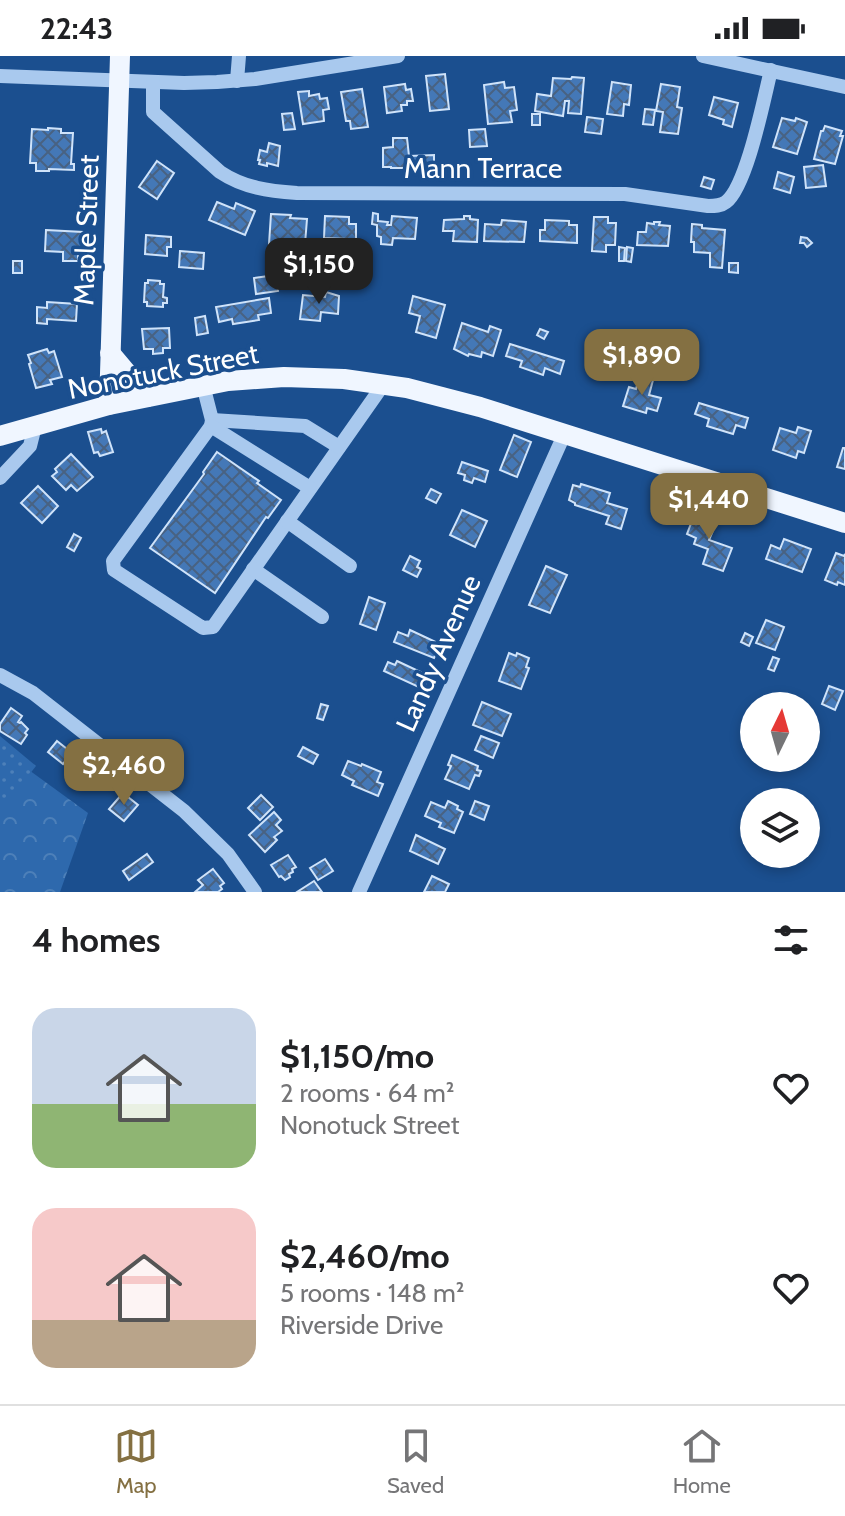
<!DOCTYPE html>
<html lang="en">
<head>
<meta charset="utf-8">
<style>
  :root { --surface:#fff; --page:#f6f6f6; --text:#202124; --muted:#757577; --line:#e0e0e0; --accent:#847042 }
  body { margin:0; font-family:Cabin,sans-serif; background:var(--page); color:var(--text); height:100vh; display:flex; flex-direction:column; font-size:30px; white-space:nowrap }
  * { box-sizing:border-box; margin:0 }
  p { font-size:26px; color:var(--muted) }
  .icon { flex:none; width:44px; height:44px; fill:none; stroke:currentColor; stroke-width:2; stroke-linecap:round; stroke-linejoin:round }
  .map { position:relative; height:836px; overflow:hidden }
  .details { display:flex; flex-direction:column; background:var(--surface); flex:1 }
  .details>* { flex:none }
  .needle { width:52px; rotate:5deg }
  .fabs { position:absolute; left:740px; top:636px; display:grid; gap:16px }
  .fabs a { display:grid; place-items:center; width:80px; height:80px; border-radius:50%; background:var(--surface); box-shadow:0 4px 12px #0003; font-size:40px }
  .price { position:absolute; translate:-50% -68px; padding:0 18px; border-radius:16px; background:var(--accent); color:#fff; font-size:26px; line-height:52px; filter:drop-shadow(0 2px 4px #0008) }
  .price::after { content:''; position:absolute; left:50%; top:48px; width:24px; height:18px; margin-left:-12px; background:inherit; clip-path:polygon(0 0,100% 0,50% 100%) }
  .price.current { background:#222; color:#fff }
  ul { padding:0; list-style:none }
  li { display:flex; align-items:center; gap:24px; height:200px; padding:0 32px }
  li span { display:grid; place-items:center; flex:none; width:224px; height:160px; border-radius:24px; color:#555 }
  li>.icon { margin-inline-start:auto }
  span .icon { width:96px; height:96px; fill:#fffc; stroke-width:1 }
  li b { font-size:34px }
  h2 { display:flex; justify-content:space-between; align-items:center; height:96px; padding:0 32px; font-size:34px }
  .status { display:flex; justify-content:space-between; align-items:center; height:56px; padding:0 40px; background:var(--surface); direction:ltr }
  .status svg { height:22px; fill:currentColor }
  .tab-bar { display:flex; justify-content:space-around; align-items:center; height:112px; border-top:2px solid var(--line); background:var(--surface); font-size:22px; color:var(--muted) }
  .tab-bar a { display:grid; justify-items:center; gap:4px }
  .tab-bar .current { color:var(--accent) }
  .map>svg:first-child { display:block }
  .forest { fill:url(#forest-crowns) }
  .park { fill:url(#park-dots) }
  .building { fill:url(#building-cross-hatch); stroke:#cfe3fa; stroke-width:2 }
  .lines { fill:none; stroke-linecap:round; stroke-linejoin:round }
  .minor { stroke:#a9c9ee; stroke-width:14 }
  .major { stroke:#f0f6ff; stroke-width:20 }
  .labels { text-anchor:middle; stroke-width:7; stroke-linejoin:round; paint-order:stroke }
  .street-label { font-size:28px; fill:#fff; stroke:#1b4f8f }
</style>
</head>
<body>
<div class="status"><b>22:43</b><svg viewBox="0 0 49 12"><path d="M0 12V9h3v3zM5 12V6h3v6zM10 12V3h3v9zM15 12V0h3v12zM26 1h20v11H26zM47 4h2v5h-2z"/></svg></div>
<div class="map">
<svg width="845" height="836" viewBox="0 0 845 836">
  <defs>
    <pattern id="forest-crowns" width="20" height="18" patternUnits="userSpaceOnUse" patternTransform="scale(2)"><rect width="20" height="18" fill="#2e69ad"/><path d="M2 6a3 3 0 1 1 6 0M12 15a3 3 0 1 1 6 0" fill="none" stroke="#4d80b9"/></pattern>
    <pattern id="park-dots" width="8" height="8" patternUnits="userSpaceOnUse" patternTransform="scale(2)"><rect width="8" height="8" fill="#2e69ad"/><path d="M2 2h.1M6 6h.1" fill="none" stroke="#4d80b9" stroke-width="1.8" stroke-linecap="round"/></pattern>
    <pattern id="building-cross-hatch" width="8" height="8" patternUnits="userSpaceOnUse" patternTransform="scale(2)"><rect width="8" height="8" fill="#4478b7"/><path d="M0 0l8 8M0 8l8-8" fill="none" stroke="#486282"/></pattern>
  </defs>
  <rect width="100%" height="100%" fill="#1b4f8f"/>
  <polygon class="forest" points="0,693 88,757 60,836 0,836"/>
  <polygon class="park" points="0,680 36,710 0,756"/>
  <g class="building">
    <polygon points="445,18 449,53 430,55 426,20"/>
    <polygon points="572,21 584,22 581,58 568,57 569,45 565,45 563,60 535,55 537,38 551,40 553,22 571,23"/>
    <polygon points="504,26 505,32 514,31 517,54 510,55 512,66 488,68 484,29"/>
    <polygon points="612,26 631,29 629,49 624,48 623,60 607,58"/>
    <polygon points="405,28 406,34 411,33 413,45 407,45 407,49 401,49 402,55 387,57 384,31"/>
    <polygon points="661,28 680,31 677,51 682,52 678,78 660,76 663,56 656,55"/>
    <polygon points="362,33 368,71 351,73 350,65 346,65 341,36"/>
    <polygon points="309,35 309,40 319,38 320,43 327,42 329,53 323,54 324,65 303,68 298,36"/>
    <polygon points="714,41 738,47 732,71 723,68 724,64 709,59"/>
    <polygon points="645,53 655,54 653,69 643,68"/>
    <polygon points="292,57 295,73 284,74 282,58"/>
    <rect x="532" y="58" width="8" height="11"/>
    <polygon points="587,61 603,63 601,78 585,76"/>
    <polygon points="782,62 795,65 796,62 807,66 797,98 773,91"/>
    <polygon points="825,70 842,75 840,80 843,80 835,108 814,103 821,75 823,75"/>
    <polygon points="48,72 61,73 61,77 73,77 71,108 74,108 74,114 49,113 49,115 36,115 36,107 30,107 32,73 48,74"/>
    <polygon points="485,73 487,90 470,91 469,74"/>
    <polygon points="393,82 407,82 409,100 434,99 434,112 391,112 391,111 383,111 383,92 393,91"/>
    <polygon points="269,87 280,90 278,110 267,107 267,110 259,108 260,104 258,104 260,94 267,96"/>
    <polygon points="157,105 174,117 157,143 139,131"/>
    <polygon points="823,109 826,130 806,132 804,111"/>
    <polygon points="778,116 794,121 790,137 774,132"/>
    <polygon points="704,121 714,124 711,133 701,130"/>
    <polygon points="217,146 234,153 236,147 255,155 245,179 209,164"/>
    <polygon points="373,157 378,158 378,165 388,166 387,169 391,169 392,160 417,162 415,183 393,182 392,189 381,188 381,181 377,180 377,169 372,168"/>
    <polygon points="271,158 291,159 290,162 307,163 305,188 293,187 293,190 269,188"/>
    <polygon points="325,160 349,161 349,168 356,168 356,185 347,185 347,183 324,182"/>
    <polygon points="464,160 470,160 470,163 478,164 477,186 453,185 454,175 443,175 444,164 464,163"/>
    <polygon points="594,161 608,161 608,167 616,167 615,189 606,189 606,196 592,195"/>
    <polygon points="502,164 526,166 524,186 484,185 485,168 501,169"/>
    <polygon points="545,164 569,165 569,169 577,169 577,187 540,185 540,174 545,174"/>
    <polygon points="654,166 660,166 659,169 670,170 668,190 637,189 638,176 646,176 647,167 654,168"/>
    <polygon points="692,168 702,169 702,172 725,174 722,212 710,211 710,197 694,196 694,186 691,186"/>
    <polygon points="46,174 83,176 83,195 78,195 78,205 63,205 63,196 45,195"/>
    <polygon points="146,179 171,181 171,191 167,191 167,200 145,198"/>
    <polygon points="801,181 807,182 812,187 807,191 804,187 800,187"/>
    <polygon points="619,191 625,192 624,205 619,205"/>
    <polygon points="627,191 633,192 631,206 626,205"/>
    <polygon points="180,195 204,197 203,213 179,211"/>
    <rect x="13" y="205" width="9" height="12"/>
    <polygon points="729,207 738,207 738,217 729,216"/>
    <polygon points="276,219 278,235 256,238 254,222"/>
    <polygon points="148,224 160,225 160,228 164,228 163,241 167,242 167,247 163,247 163,251 147,250 147,246 144,246 145,227 148,227"/>
    <polygon points="326,236 339,240 338,258 321,256 320,265 300,263 303,239 325,241"/>
    <polygon points="413,240 445,249 436,282 416,276 420,260 409,257"/>
    <polygon points="269,242 271,257 258,259 259,264 233,268 232,263 219,266 216,251"/>
    <polygon points="47,246 77,248 76,265 47,263 47,268 37,267 37,251 47,252"/>
    <polygon points="205,260 208,277 197,279 195,262"/>
    <polygon points="462,267 488,276 490,270 501,274 493,300 482,296 481,301 469,298 468,300 454,293"/>
    <polygon points="169,272 170,292 163,292 163,297 153,298 153,293 144,293 142,273"/>
    <polygon points="540,273 548,276 544,283 537,279"/>
    <polygon points="652,281 670,289 663,306 645,298"/>
    <polygon points="510,288 564,305 560,318 545,312 543,319 520,311 522,305 506,300"/>
    <polygon points="47,293 49,297 54,295 62,321 50,324 52,328 36,332 29,308 31,307 28,299"/>
    <polygon points="640,319 653,324 649,339 661,342 657,355 647,352 646,357 623,350 629,331 636,333"/>
    <polygon points="699,347 748,362 745,372 736,369 733,378 707,370 709,363 695,358"/>
    <polygon points="798,371 811,375 804,397 798,395 796,402 773,394 780,372 796,377"/>
    <polygon points="101,373 102,377 106,375 113,396 100,400 98,396 94,397 88,376"/>
    <polygon points="514,379 531,386 517,421 500,414"/>
    <polygon points="843,392 845,392 845,413 837,411"/>
    <polygon points="217,396 259,425 257,427 281,444 268,462 266,461 215,537 150,492 204,418 203,416"/>
    <polygon points="71,398 93,421 77,435 71,429 66,434 52,420 57,416 55,413"/>
    <polygon points="462,406 488,415 485,426 474,422 472,427 464,424 465,419 458,417"/>
    <polygon points="581,428 610,437 607,447 627,453 621,473 606,468 609,460 575,449 575,447 569,444 573,429 580,431"/>
    <polygon points="38,430 58,450 42,467 21,447"/>
    <polygon points="431,433 441,438 436,447 426,442"/>
    <polygon points="462,454 487,465 475,491 450,479"/>
    <polygon points="701,454 713,458 711,463 717,465 709,484 732,492 723,515 703,508 708,493 694,488 696,482 687,478 695,457 700,459"/>
    <polygon points="74,478 81,482 74,495 67,491"/>
    <polygon points="784,483 811,493 802,516 766,503 771,489 780,493"/>
    <polygon points="836,497 844,500 845,498 845,529 838,526 837,529 825,524"/>
    <polygon points="410,500 420,505 417,511 421,513 417,521 403,514"/>
    <polygon points="546,510 567,519 550,557 529,549"/>
    <polygon points="369,541 385,547 376,574 360,568"/>
    <polygon points="766,564 784,571 775,594 756,587"/>
    <polygon points="410,574 440,588 434,602 394,586 398,576 408,580"/>
    <polygon points="745,577 753,581 749,590 741,586"/>
    <polygon points="509,597 516,600 517,597 529,602 526,611 529,612 521,633 499,625"/>
    <polygon points="773,601 779,603 774,615 768,613"/>
    <polygon points="397,605 429,620 423,633 384,615 388,606 395,609"/>
    <polygon points="829,630 843,635 835,654 822,648"/>
    <polygon points="482,646 511,658 502,680 473,669"/>
    <polygon points="321,648 328,650 323,664 317,662"/>
    <polygon points="11,652 22,660 18,666 20,667 21,666 28,673 25,677 27,679 21,688 0,675 0,668"/>
    <polygon points="481,680 499,687 493,702 475,694"/>
    <polygon points="57,685 72,697 63,708 48,696"/>
    <polygon points="303,691 318,699 313,708 298,700"/>
    <polygon points="452,699 478,710 477,714 481,715 479,720 475,719 469,733 445,723 451,710 448,709"/>
    <polygon points="77,700 94,712 84,727 67,714"/>
    <polygon points="348,705 361,710 362,708 381,716 377,726 383,728 378,740 352,729 354,725 342,719"/>
    <polygon points="123,737 138,749 124,765 109,753"/>
    <polygon points="261,739 273,751 260,764 248,752"/>
    <polygon points="448,745 458,750 457,753 463,756 454,777 439,771 441,767 425,760 431,746 445,752"/>
    <polygon points="475,745 489,750 484,764 470,758"/>
    <polygon points="274,756 281,764 276,769 282,775 274,781 277,784 265,796 249,779"/>
    <polygon points="416,779 445,793 438,808 410,795"/>
    <polygon points="147,798 153,806 129,824 123,815"/>
    <polygon points="288,799 296,811 292,813 293,816 289,818 290,821 285,824 281,820 279,821 271,809"/>
    <polygon points="325,803 333,815 318,824 310,812"/>
    <polygon points="213,813 224,827 220,830 222,833 218,836 195,836 203,829 198,824"/>
    <polygon points="432,820 449,828 445,836 424,836"/>
    <polygon points="314,825 322,836 297,836"/>
  </g>
  <g class="lines">
    <g class="minor">
      <polyline points="703,0 845,31"/>
      <polyline points="0,20 184,27 217,26 255,23 398,0"/>
      <polyline points="237,25 239,0"/>
      <path d="M153,26v30l67,60c24,16 49,19 77,21l328,1 83,12c7,0 13,0 18,-4 21,-16 38,-104 45,-132"/>
      <polyline points="203,329 212,364 211,370 113,505 114,514 203,572 213,571 383,329"/>
      <polyline points="212,364 305,370 339,391"/>
      <polyline points="211,370 310,432"/>
      <polyline points="0,422 30,390 35,370"/>
      <polyline points="287,465 350,510"/>
      <polyline points="253,513 322,561"/>
      <polyline points="0,619 33,637 184,755 228,798 255,836"/>
      <polyline points="359,836 564,379"/>
    </g>
    <g class="major">
      <polyline points="110,297 147,341"/>
      <polyline points="109,349 120,0"/>
      <polyline points="0,380 109,349 228,325 284,321 344,323 407,332 480,351 845,467"/>
    </g>
  </g>
  <g class="labels">
    <g class="street-label">
      <text x="483" y="122">Mann Terrace</text>
      <text transform="translate(86 174) rotate(-88)" y="10">Maple Street</text>
      <text transform="translate(163 315) rotate(-11)" y="10">Nonotuck Street</text>
      <text transform="translate(438 597) rotate(-66)" y="10">Landy Avenue</text>
    </g>
  </g>
</svg>
<div class="fabs">
<a><svg class="needle" viewBox="-14 -14 28 28"><path d="M0-13l5 13h-10z" fill="#e53935"/><path d="M0 13l5-13h-10z" fill="#757577"/></svg></a>
<a><svg class="icon" aria-label="layers" viewBox="0 0 24 24"><path d="M12 4l9 5-9 5-9-5zM3 14l9 5 9-5"/></svg></a>
</div>
<b class="price current" style="left:319px;top:250px">$1,150</b>
<b class="price" style="left:642px;top:341px">$1,890</b>
<b class="price" style="left:709px;top:485px">$1,440</b>
<b class="price" style="left:124px;top:751px">$2,460</b>
</div>
<section class="details">
<h2>4 homes<svg class="icon" aria-label="filters" viewBox="0 0 24 24"><path d="M4 7h16M4 17h16"/><circle cx="9" cy="7" r="2"/><circle cx="15" cy="17" r="2"/></svg></h2>
<ul>
<li><span style="background:linear-gradient(#c9d6e8 60%,#8fb573 0)"><svg class="icon" aria-label="home" viewBox="0 0 24 24"><path d="M3 11l9-7 9 7M6 9v11h12V9"/></svg></span><div><b>$1,150/mo</b><p>2 rooms · 64 m²</p><p>Nonotuck Street</p></div><svg class="icon" aria-label="heart" viewBox="0 0 24 24"><path d="M12 20l-8-8c-3-5 5-10 8-4 3-6 11-1 8 4z"/></svg></li>
<li><span style="background:linear-gradient(#f6c9c9 70%,#b9a48a 0)"><svg class="icon" aria-label="home" viewBox="0 0 24 24"><path d="M3 11l9-7 9 7M6 9v11h12V9"/></svg></span><div><b>$2,460/mo</b><p>5 rooms · 148 m²</p><p>Riverside Drive</p></div><svg class="icon" aria-label="heart" viewBox="0 0 24 24"><path d="M12 20l-8-8c-3-5 5-10 8-4 3-6 11-1 8 4z"/></svg></li>
</ul>
</section>
<nav class="tab-bar">
<a class="current"><svg class="icon" aria-label="map" viewBox="0 0 24 24"><path d="M3 6l6-2 6 2 6-2v14l-6 2-6-2-6 2zM9 4v14M15 6v14"/></svg>Map</a>
<a><svg class="icon" aria-label="saved" viewBox="0 0 24 24"><path d="M7 4h10v16l-5-4-5 4z"/></svg>Saved</a>
<a><svg class="icon" aria-label="home" viewBox="0 0 24 24"><path d="M3 11l9-7 9 7M6 9v11h12V9"/></svg>Home</a>
</nav>
</body>
</html>
